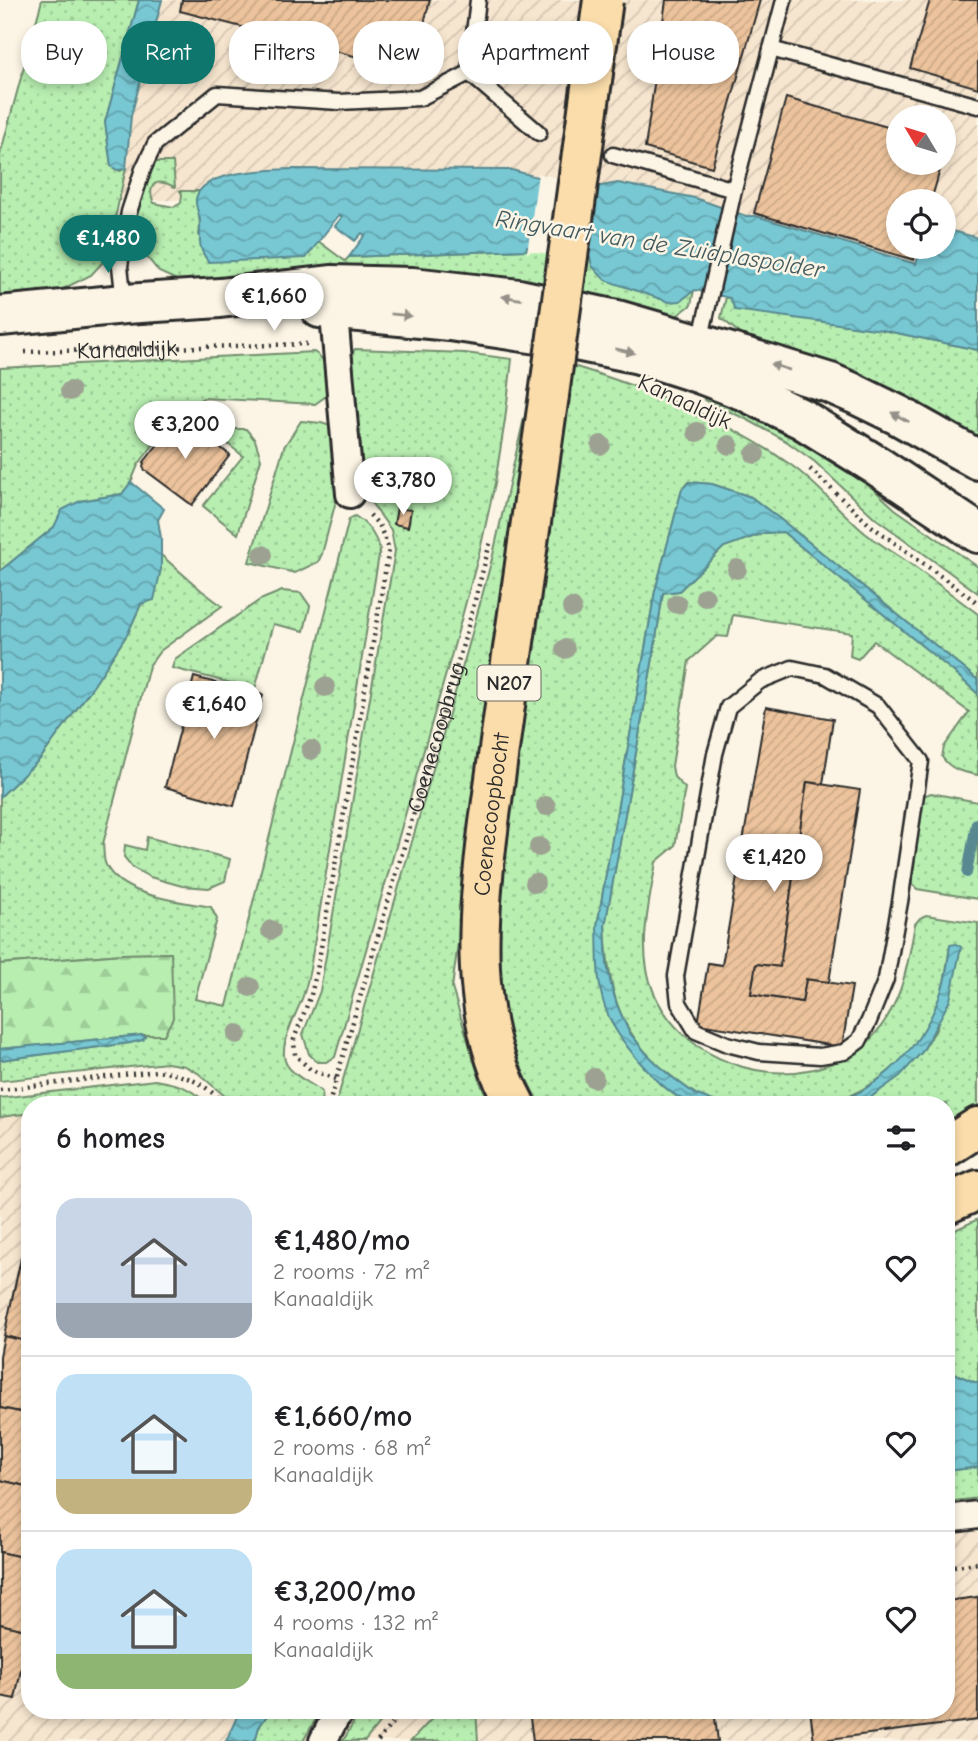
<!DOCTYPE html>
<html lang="en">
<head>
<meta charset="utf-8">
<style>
  :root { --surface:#fff; --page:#f6f6f6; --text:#202124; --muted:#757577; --line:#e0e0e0; --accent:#0f766e }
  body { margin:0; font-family:"Comic Neue",sans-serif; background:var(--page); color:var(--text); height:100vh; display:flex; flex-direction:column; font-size:26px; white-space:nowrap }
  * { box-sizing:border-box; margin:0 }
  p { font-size:23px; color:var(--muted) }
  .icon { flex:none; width:38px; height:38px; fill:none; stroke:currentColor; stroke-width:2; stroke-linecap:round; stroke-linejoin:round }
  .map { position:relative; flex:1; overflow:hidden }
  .drawer { position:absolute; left:21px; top:1096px; width:934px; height:623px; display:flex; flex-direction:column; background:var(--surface); border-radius:28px; box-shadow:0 4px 10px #0003 }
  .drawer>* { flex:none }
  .top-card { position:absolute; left:21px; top:21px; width:936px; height:63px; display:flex; gap:14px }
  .needle { width:46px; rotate:308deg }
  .fabs { position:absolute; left:886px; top:105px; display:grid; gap:14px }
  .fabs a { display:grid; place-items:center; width:70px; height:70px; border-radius:50%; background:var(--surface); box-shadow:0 4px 10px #0003; font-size:35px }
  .price { position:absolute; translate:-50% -60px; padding:0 16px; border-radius:24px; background:#fff; color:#222; font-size:23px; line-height:46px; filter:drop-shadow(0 2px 4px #0008) }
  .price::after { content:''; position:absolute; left:50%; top:42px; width:21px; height:16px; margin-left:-10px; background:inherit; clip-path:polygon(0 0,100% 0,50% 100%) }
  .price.current { background:var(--accent); color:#fff }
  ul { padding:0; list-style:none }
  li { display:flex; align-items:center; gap:21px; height:175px; padding:0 35px }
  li+li { border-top:2px solid var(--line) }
  li span { display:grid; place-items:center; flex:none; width:196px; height:140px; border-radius:21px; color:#555 }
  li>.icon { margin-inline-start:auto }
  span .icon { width:84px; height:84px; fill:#fffc; stroke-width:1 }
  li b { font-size:30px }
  h2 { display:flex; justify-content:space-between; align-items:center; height:84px; padding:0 35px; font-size:30px }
  .tag { padding:0 24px; border-radius:28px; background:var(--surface); box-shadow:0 4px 10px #0003; font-size:24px; line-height:63px }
  .tag.current { background:var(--accent); color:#fff }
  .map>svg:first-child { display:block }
  .industrial { fill:url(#industrial-furrows); fill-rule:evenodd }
  .grass { fill:url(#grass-dots); stroke:#728d6e; stroke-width:2 }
  .forest { fill:url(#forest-firs); stroke:#728d6e; stroke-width:2 }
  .water { fill:url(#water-waves); stroke:#598990; stroke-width:2 }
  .pier { fill:#fcf5e5 }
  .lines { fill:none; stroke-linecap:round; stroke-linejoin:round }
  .stream { stroke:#598990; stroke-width:10 }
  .building { fill:url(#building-hatch); stroke:#2b2b2b; stroke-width:2 }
  .service-casing { stroke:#2b2b2b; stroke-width:19 }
  .minor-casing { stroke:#2b2b2b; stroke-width:32 }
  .secondary-casing { stroke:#2b2b2b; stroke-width:44 }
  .primary-casing { stroke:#2b2b2b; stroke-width:44 }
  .path { stroke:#2b2b2b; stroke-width:4.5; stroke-dasharray:2 5; stroke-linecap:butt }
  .service { stroke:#fcf5e5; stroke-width:14 }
  .minor { stroke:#fcf5e5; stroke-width:26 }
  .secondary { stroke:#fcf5e5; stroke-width:38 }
  .primary { stroke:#fbddab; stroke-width:38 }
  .primary-bridge-casing { stroke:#2b2b2b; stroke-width:44; stroke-linecap:butt }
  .primary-bridge { stroke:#fbddab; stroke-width:38 }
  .tree { fill:#9ca191 }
  .oneway { fill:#949088 }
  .labels { text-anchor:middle; stroke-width:5; stroke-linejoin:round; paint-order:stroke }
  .shield { fill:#fcf5e5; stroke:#6a6863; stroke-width:2 }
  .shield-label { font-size:21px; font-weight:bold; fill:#2b2b2b }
  .street-label { font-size:23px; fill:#2b2b2b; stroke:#fcf5e5 }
  .water-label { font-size:24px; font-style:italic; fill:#425a5e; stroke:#fcf5e5 }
</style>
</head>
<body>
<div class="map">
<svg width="978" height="1741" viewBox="0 0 978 1741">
  <defs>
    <pattern id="industrial-furrows" width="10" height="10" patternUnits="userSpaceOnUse" patternTransform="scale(1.75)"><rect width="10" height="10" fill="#f7e6cf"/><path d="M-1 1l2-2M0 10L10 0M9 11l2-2" fill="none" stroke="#d4c5b2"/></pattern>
    <pattern id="grass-dots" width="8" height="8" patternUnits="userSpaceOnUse" patternTransform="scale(1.75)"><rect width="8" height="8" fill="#b8efb1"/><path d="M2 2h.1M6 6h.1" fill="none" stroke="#9ecd98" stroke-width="1.8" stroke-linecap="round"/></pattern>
    <pattern id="forest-firs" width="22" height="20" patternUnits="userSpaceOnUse" patternTransform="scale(1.75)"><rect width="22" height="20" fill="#b8efb1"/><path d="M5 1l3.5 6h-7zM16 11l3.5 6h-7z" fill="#9ecd98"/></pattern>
    <pattern id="water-waves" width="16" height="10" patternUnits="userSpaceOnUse" patternTransform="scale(1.75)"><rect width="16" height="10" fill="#78c8d4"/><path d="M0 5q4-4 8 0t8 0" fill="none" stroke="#63a3ac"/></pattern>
    <pattern id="building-hatch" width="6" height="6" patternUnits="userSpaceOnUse" patternTransform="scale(1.75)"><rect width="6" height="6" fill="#ecc39c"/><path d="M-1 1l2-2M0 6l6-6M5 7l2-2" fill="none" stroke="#cba887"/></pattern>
  </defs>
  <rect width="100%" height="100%" fill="#fcf5e5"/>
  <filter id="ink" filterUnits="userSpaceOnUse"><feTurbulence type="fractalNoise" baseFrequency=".0143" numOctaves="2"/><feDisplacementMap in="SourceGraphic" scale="14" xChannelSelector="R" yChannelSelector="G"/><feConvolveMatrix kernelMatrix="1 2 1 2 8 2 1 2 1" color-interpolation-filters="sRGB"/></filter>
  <g filter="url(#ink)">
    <g class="industrial">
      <path d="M150,0h828v310l-485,-118 -399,10zM898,117h45v46h-45zM898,201h45v46h-45z"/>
      <polygon points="30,1105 30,1710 947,1710 947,1452 978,1448 978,1741 0,1741 0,1111"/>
    </g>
    <g class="grass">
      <polygon points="42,0 139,0 105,122 111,165 120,171 126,168 110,242 103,262 91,275 55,293 0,298 0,155"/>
      <path d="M155,162h18l2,25c-4,-1 -7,-4 -11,-4 -14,-3 -15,10 -10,20l20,4 7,-4 1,-9 -2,-3h19c-4,10 -1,15 0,25 1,6 1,13 0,19l107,23 12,-17 27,20 4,-4 177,-7 1,-4 63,11 90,44 14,-11 -3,15 -25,19 -374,-49 -113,6 -20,-9 -21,-26 -1,-33z"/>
      <polygon points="726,297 978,350 978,441 753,344 721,318"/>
      <polygon points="355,349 465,353 512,359 505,420 495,483 480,550 454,646 335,1057 326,1062 317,1062 309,1054 303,1034 320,991 395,551 391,530 362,490 348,360"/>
      <path d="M314,352c17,11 13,24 15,42l-14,10 -112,-6 -26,16 -39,51 -7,17 -9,12 -42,7 -26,26 -54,44v-203z"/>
      <path d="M573,366c75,23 153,53 218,99 27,19 49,47 74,68 14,11 30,20 44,30 24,17 46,34 69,51v66l-189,-154 -38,-29 -39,-13 -24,-2 -6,7 -27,102 -58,335 14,96 13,19 39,45 28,18h-152l-22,-44 -9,-31 -7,-39 -3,-37v-51l9,-81z"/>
      <polygon points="705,386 841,459 895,509 978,567 978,593 875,518 815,462 786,441 748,420 704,400"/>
      <polygon points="524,418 528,418 452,988 482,1087 492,1104 336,1104 468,648 493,555"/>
      <polygon points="301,421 321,423 334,427 339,459 337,497 322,554 318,562 295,573 249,562 284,447"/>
      <polygon points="233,429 246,429 255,440 261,459 238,534 203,506 243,456 223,440"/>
      <path d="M355,516c14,9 19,18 25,33l-70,420c-2,9 -4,19 -7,27 -6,18 -27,51 -16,69 7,12 25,18 35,27l-1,12h-87l-36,-31 -13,-7 -18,-3 -167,18v-21l130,-17 15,-6 -2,-2h21l7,-82 -48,1 -123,10v-167l40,-38 54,-74 34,-52 13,-29 20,-35v-14l40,35 21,16 -62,45 -11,15 -46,178c1,6 0,16 3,21 15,32 74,36 105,42l6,12 -22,80 32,7 122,-487z"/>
      <path d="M783,532l171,140 24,22v81c-16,-3 -27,-5 -36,-18l2,-10 25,-35 -95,-71 -16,18 -8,-3 2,-23 -119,-18 -5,22 -11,-1 -28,25 -17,105 2,11 11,11 -10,58 -19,16c-7,43 -20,89 -2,131 26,60 97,90 160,76 18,-5 37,-11 52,-25 35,-35 41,-73 49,-120l5,-6 6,-3 52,8v189l-31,20v-28h-91l12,-5 31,-23 23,-24 15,-24 13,-82c-2,13 -3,28 -7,42 -15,49 -51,92 -100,110 -5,2 -10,5 -15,6 -15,3 -37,0 -53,0 -16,0 -39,3 -54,0 -17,-3 -32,-14 -46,-25 -57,-43 -66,-85 -70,-153l49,-274 9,-60 16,-1 45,-44 40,-14z"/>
      <polygon points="282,591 301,593 310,606 304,631 273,624 255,689 172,668 175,659 260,600"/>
      <polygon points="931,793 978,802 978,899 917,889 911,883 909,875 920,802 923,796"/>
      <polygon points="147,837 230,859 225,881 209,888 182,886 150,877 133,868 124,857 125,845 145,850"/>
      <path d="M155,1080c24,4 34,7 53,24h-178v9l-30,4v-19z"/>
      <polygon points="978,1219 978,1382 974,1382 947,1370 947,1234"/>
      <polygon points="978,1467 978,1498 947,1502 947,1471"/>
      <polygon points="271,1710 321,1710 303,1741 255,1741 259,1727"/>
      <polygon points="364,1710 390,1710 365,1741 343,1741 354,1722"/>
      <polygon points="440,1710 476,1710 478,1741 411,1741"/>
    </g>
    <polygon class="forest" points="171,953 173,1018 164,1035 143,1035 0,1049 0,964 123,954"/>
    <g class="water">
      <path d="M139,0h23l-31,116 -5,52c-7,3 -9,3 -15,-2l-6,-44z"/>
      <path d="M292,169l220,1 39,11 50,5 17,-3 77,15 51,18h10l160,48 5,-17h22v-19l35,10v112l-96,-20 -147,-20 -5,-12 -35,-8 -15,11 -11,1 -64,-22 -13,-14 -2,-9 -63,-11 -1,4 -177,7 16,-22 -3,-2 -7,8 -20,-15 7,-9 -3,-2 -33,43 -97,4c-13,-15 -8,-24 -9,-42 -1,-7 -5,-14 -4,-21 5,-29 73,-29 96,-30z"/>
      <polygon points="131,482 164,509 158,520 161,538 161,569 154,600 141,604 128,633 94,685 40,759 0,797 0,571 54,527 62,510 80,501 122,494"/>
      <path d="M689,482l23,2 39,13 38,29 189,154v14l-24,-22 -171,-140 -19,1 -40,14 -45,44 -16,2 -9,59 -49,274 2,39 4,20 6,20 12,27 17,21 22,21 27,20 26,10c-9,0 -23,3 -32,-1 -30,-13 -74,-65 -84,-96 -9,-26 -7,-54 -8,-81l58,-335 27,-102z"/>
      <path d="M956,944l5,3 -11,53 -28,52 -22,24 -32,23 -12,5h-29c11,-4 25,-7 36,-14 38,-22 66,-59 79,-101 5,-14 6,-29 8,-44z"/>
      <polygon points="143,1035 145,1037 143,1040 130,1043 0,1060 0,1049"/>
      <polygon points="947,1370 974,1382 978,1382 978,1467 947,1471"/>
      <polygon points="240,1710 271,1710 259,1727 255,1741 226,1741"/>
    </g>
    <polygon class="pier" points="538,173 552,177 599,182 588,263 587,260 530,251 527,254"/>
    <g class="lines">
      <polyline class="stream" points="967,873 976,823"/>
    </g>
    <g class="building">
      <polygon points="182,0 430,0 412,71 180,11"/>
      <polygon points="666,0 760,0 712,167 645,148"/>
      <polygon points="930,0 978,0 978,88 910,68"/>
      <polygon points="786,98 898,130 898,163 942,163 931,201 898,201 898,247 918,247 914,260 754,213"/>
      <polygon points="178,419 183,420 230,455 192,505 145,470 143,467 144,462"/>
      <polygon points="397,508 411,510 408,527 394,524"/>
      <polygon points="194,677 263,695 234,806 165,787"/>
      <polygon points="766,707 833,719 823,784 807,782 780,967 756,964 751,994 802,1002 806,979 852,986 842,1047 698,1024 708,963 722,965"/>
      <polygon points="807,782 860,790 829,982 806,979 802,1002 751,994 756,964 780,967"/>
      <polygon points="30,1219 30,1270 19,1267"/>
      <polygon points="19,1267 30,1270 30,1342 4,1336"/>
      <polygon points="4,1336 30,1342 30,1414 0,1408 0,1356"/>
      <polygon points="0,1408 30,1414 30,1487 0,1480"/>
      <polygon points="0,1480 30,1487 30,1559 0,1552"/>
      <polygon points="0,1552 30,1559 29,1631 0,1624"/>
      <polygon points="978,1597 978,1720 814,1741 810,1710 947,1710 947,1601"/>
      <polygon points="0,1624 29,1631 15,1699 0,1696"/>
      <polygon points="529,1710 714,1710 718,1741 533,1741"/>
    </g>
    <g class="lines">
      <defs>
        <g id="service">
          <polyline points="478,0 469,73 539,133"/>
          <polyline points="771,49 978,106"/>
          <polyline points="613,155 734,190"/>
          <polyline points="124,302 120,266 129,212 143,169 155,144 217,94 339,102 420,98 469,73"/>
          <polyline points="700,342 734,190 784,0"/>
          <polygon points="792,668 825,675 878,706 921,761 900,902 886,979 869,1021 859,1041 844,1052 820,1056 759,1052 727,1044 696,1031 679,1003 676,976 715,754 728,707 760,681"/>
        </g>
        <g id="minor">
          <polyline points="332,293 350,494"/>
          <polyline points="947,1519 978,1515"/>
          <polyline points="323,1741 335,1718 342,1710"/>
        </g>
        <g id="secondary">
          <polyline points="320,308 450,321 551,336 639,354 701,374 745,391 802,419 879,467 978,533"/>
          <polyline points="0,316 125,304 220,298 331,285 412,287 519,299 617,320 765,363 830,383 855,394 898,415 978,460"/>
        </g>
        <g id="primary">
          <path id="s3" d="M515,1104c-47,-86 -38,-188 -26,-281 6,-44 12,-88 18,-132 14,-99 28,-197 42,-296"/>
          <polyline points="947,1147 978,1127"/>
          <polyline points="947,1204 978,1190"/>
        </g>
      </defs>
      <use href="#service" class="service-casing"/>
      <use href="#minor" class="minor-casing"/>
      <use href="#secondary" class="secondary-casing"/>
      <use href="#primary" class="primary-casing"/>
      <g class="path">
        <path id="s1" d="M25,352l282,-8"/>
        <polyline points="810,469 870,525 978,603"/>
        <polyline points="336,1079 311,1070 295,1055 294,1039 311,995 318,965 389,549 379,525 369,514"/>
        <path d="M0,1090l156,-19c32,4 46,11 69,33"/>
        <path id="s2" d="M329,1104l137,-470 24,-91"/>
        <polyline points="947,1567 978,1563"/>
        <polyline points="378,1741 402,1710"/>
      </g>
      <use href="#service" class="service"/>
      <use href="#minor" class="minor"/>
      <use href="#secondary" class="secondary"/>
      <use href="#primary" class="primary"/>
      <defs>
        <polyline id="primary-bridge" points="549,395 603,0"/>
      </defs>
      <use href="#primary-bridge" class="primary-bridge-casing"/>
      <use href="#primary-bridge" class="primary-bridge"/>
    </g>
    <g class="tree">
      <circle cx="70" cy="391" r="10"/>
      <circle cx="697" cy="432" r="10"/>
      <circle cx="601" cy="445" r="10"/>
      <circle cx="729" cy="445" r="10"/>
      <circle cx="755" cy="454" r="10"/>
      <circle cx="263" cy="555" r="10"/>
      <circle cx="737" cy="569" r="10"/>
      <circle cx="705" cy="597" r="10"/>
      <circle cx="677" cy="604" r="10"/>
      <circle cx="572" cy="608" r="10"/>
      <circle cx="565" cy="649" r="10"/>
      <circle cx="325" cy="687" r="10"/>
      <circle cx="311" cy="750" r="10"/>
      <circle cx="546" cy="806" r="10"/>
      <circle cx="539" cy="847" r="10"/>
      <circle cx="535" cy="883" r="10"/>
      <circle cx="271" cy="930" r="10"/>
      <circle cx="250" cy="987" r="10"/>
      <circle cx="237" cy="1034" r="10"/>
      <circle cx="594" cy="1078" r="10"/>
    </g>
    <defs><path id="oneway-solid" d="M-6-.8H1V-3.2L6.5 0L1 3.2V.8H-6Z" transform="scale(1.75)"/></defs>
    <g class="oneway">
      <use href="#oneway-solid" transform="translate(512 298) rotate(-171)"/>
      <use href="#oneway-solid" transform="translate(401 315) rotate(6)"/>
      <use href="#oneway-solid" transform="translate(625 351) rotate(13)"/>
      <use href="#oneway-solid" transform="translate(780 367) rotate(-163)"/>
      <use href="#oneway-solid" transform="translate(900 417) rotate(-152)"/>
    </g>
  </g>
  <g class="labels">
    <rect class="shield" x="477.5" y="665.5" width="63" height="35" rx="5"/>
    <g class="shield-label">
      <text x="509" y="690">N207</text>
    </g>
    <g class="street-label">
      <text dy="8" stroke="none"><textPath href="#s1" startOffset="102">Kanaaldijk</textPath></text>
      <text transform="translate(685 401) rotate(25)" y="8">Kanaaldijk</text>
      <text dy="8" stroke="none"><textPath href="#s2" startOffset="382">Coenecoopbrug</textPath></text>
      <text dy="8" stroke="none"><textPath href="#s3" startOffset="296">Coenecoopbocht</textPath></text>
    </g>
    <g class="water-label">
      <text transform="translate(660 244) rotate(9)" y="8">Ringvaart van de Zuidplaspolder</text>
    </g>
  </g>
</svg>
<div class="fabs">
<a><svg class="needle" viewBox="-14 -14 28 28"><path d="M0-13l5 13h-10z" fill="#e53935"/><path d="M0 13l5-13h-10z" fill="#757577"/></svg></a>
<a><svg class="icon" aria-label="locate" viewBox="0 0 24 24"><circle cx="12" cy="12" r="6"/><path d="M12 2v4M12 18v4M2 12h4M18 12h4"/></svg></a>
</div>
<b class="price current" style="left:108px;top:275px">€1,480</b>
<b class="price" style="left:274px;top:333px">€1,660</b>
<b class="price" style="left:185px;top:461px">€3,200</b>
<b class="price" style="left:403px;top:517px">€3,780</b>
<b class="price" style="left:214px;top:741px">€1,640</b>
<b class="price" style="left:774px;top:894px">€1,420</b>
<div class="top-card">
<a class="tag">Buy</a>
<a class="tag current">Rent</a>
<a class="tag">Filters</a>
<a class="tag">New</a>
<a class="tag">Apartment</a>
<a class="tag">House</a>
</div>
<section class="drawer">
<h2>6 homes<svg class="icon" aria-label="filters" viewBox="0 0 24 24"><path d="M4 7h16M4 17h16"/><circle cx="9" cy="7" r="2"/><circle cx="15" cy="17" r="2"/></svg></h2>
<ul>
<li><span style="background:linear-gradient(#c9d6e8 75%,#9aa5b1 0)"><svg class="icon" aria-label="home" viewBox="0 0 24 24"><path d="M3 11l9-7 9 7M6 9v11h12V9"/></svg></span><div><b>€1,480/mo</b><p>2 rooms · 72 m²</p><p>Kanaaldijk</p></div><svg class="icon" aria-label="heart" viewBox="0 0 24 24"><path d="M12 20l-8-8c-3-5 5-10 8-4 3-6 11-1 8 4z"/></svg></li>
<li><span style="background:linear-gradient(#bfe0f5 75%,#c2b280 0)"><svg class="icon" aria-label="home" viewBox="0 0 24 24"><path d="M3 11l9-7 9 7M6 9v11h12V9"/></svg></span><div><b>€1,660/mo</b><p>2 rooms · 68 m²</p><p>Kanaaldijk</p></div><svg class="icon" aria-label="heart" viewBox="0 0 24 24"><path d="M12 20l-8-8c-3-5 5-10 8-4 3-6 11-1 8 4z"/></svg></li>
<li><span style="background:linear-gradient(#bfe0f5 75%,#8fb573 0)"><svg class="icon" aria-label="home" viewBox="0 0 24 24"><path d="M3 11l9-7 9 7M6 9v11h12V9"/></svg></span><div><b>€3,200/mo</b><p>4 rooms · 132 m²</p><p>Kanaaldijk</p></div><svg class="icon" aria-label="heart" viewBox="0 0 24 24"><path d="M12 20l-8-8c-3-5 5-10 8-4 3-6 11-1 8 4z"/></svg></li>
</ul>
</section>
</div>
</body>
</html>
